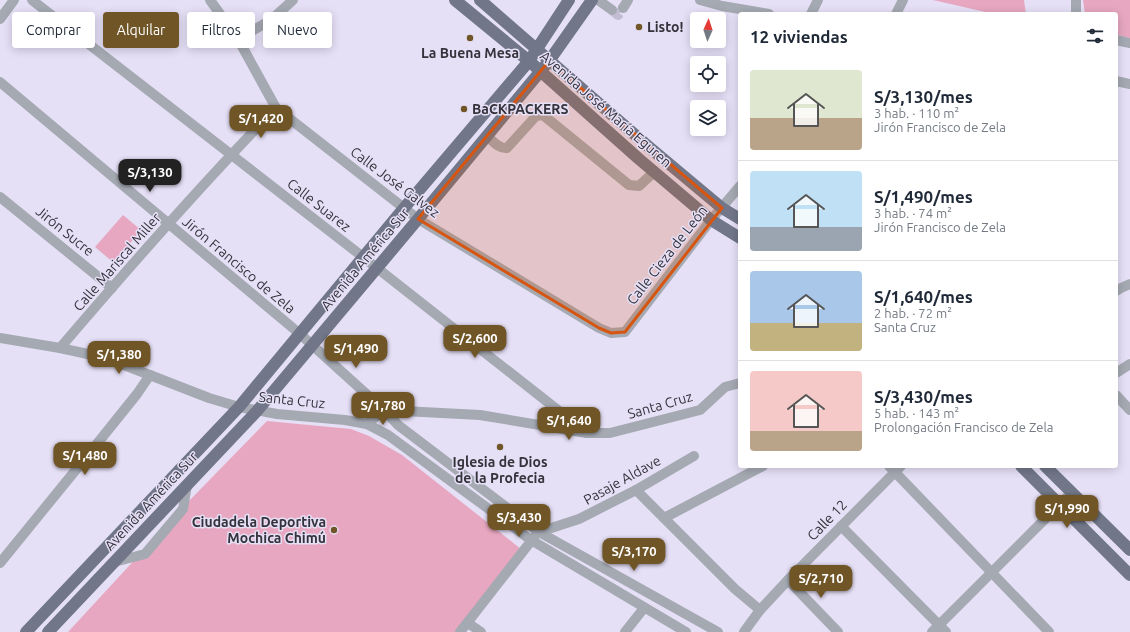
<!DOCTYPE html>
<html lang="es">
<head>
<meta charset="utf-8">
<style>
  :root { --surface:#fff; --page:#f2f2f3; --text:#1f2937; --muted:#747a83; --line:#e0e1e3; --accent:#705527 }
  body { margin:0; font-family:Ubuntu,sans-serif; background:var(--page); color:var(--text); height:100vh; display:flex; flex-direction:column; font-size:15px; white-space:nowrap }
  * { box-sizing:border-box; margin:0 }
  p { font-size:13px; color:var(--muted) }
  .icon { flex:none; width:22px; height:22px; fill:none; stroke:currentColor; stroke-width:2; stroke-linecap:round; stroke-linejoin:round }
  .map { position:relative; flex:1; overflow:hidden }
  .side { position:absolute; left:738px; top:12px; width:380px; height:456px; display:flex; flex-direction:column; background:var(--surface); border-radius:4px; box-shadow:0 2px 10px #0003 }
  .side>* { flex:none }
  .banner { position:absolute; left:12px; top:12px; width:380px; height:36px; display:flex; gap:8px }
  .needle { width:26px; rotate:3deg }
  .controls { position:absolute; left:690px; top:12px; display:grid; gap:8px }
  .controls a { display:grid; place-items:center; width:36px; height:36px; border-radius:4px; background:var(--surface); box-shadow:0 2px 10px #0003; font-size:20px }
  .price { position:absolute; translate:-50% -34px; padding:0 9px; border-radius:8px; background:var(--accent); color:#fff; font-size:13px; line-height:26px; filter:drop-shadow(0 1px 2px #0008) }
  .price::after { content:''; position:absolute; left:50%; top:24px; width:12px; height:9px; margin-left:-6px; background:inherit; clip-path:polygon(0 0,100% 0,50% 100%) }
  .price.current { background:#222; color:#fff }
  ul { padding:0; list-style:none }
  li { display:flex; align-items:center; gap:12px; height:100px; padding:0 12px }
  li+li { border-top:1px solid var(--line) }
  li span { display:grid; place-items:center; flex:none; width:112px; height:80px; border-radius:4px; color:#555 }
  li>.icon { margin-inline-start:auto }
  span .icon { width:48px; height:48px; fill:#fffc; stroke-width:1 }
  li b { font-size:17px }
  h2 { display:flex; justify-content:space-between; align-items:center; height:48px; padding:0 12px; font-size:17px }
  .pill { padding:0 14px; border-radius:4px; background:var(--surface); box-shadow:0 2px 10px #0003; font-size:14px; line-height:36px }
  .pill.current { background:var(--accent); color:#fff }
  .map>svg:first-child { display:block }
  .green { fill:#e7a7c0 }
  .lines { fill:none; stroke-linecap:round; stroke-linejoin:round }
  .minor-tunnel { stroke:#c2bdd1; stroke-width:10; stroke-dasharray:10 5; stroke-linecap:butt }
  .minor { stroke:#a5a9b2; stroke-width:10 }
  .major { stroke:#717788; stroke-width:12 }
  .marked { fill:#d65511; fill-opacity:0.2; stroke:#d65511; stroke-width:3; stroke-linejoin:round }
  .poi-dot { fill:#705527; stroke:#e6e0f7; stroke-width:1.5 }
  .labels { text-anchor:middle; stroke-width:3; stroke-linejoin:round; paint-order:stroke }
  .poi-label { font-size:14px; font-weight:bold; fill:#34323a; stroke:#e6e0f7; text-anchor:start }
  .street-label { font-size:14px; fill:#34323a; stroke:#e6e0f7 }
</style>
</head>
<body>
<div class="map">
<svg width="1130" height="632" viewBox="0 0 1130 632">
  <rect width="100%" height="100%" fill="#e6e0f7"/>
  <g class="green">
    <polygon points="933,0 1024,0 1026,14 994,14"/>
    <polygon points="1083,0 1130,0 1130,38 1116,35 1116,14 1085,14"/>
    <polygon points="123,215 141,230 114,263 95,247"/>
    <polygon points="267,421 351,429 369,436 402,455 521,549 456,632 68,632 188,502"/>
  </g>
  <g class="lines">
    <polyline class="minor-tunnel" points="612,10 618,15 623,8"/>
    <g class="minor">
      <polyline points="32,0 363,257 587,433"/>
      <polyline points="210,0 238,39 276,108 418,219 599,328 611,333 625,332 711,220 740,186"/>
      <polyline points="598,0 612,10"/>
      <polyline points="700,0 722,6 769,14"/>
      <polyline points="1076,0 1076,14"/>
      <polyline points="623,8 628,0"/>
      <polyline points="811,14 818,0"/>
      <polyline points="896,14 903,0"/>
      <polyline points="0,19 14,0"/>
      <polyline points="238,39 271,20 293,0"/>
      <polyline points="1116,40 1130,43"/>
      <polyline points="1116,81 1130,84"/>
      <polyline points="0,82 300,334 384,410 398,425 539,532 718,632"/>
      <path d="M487,136c6,5 12,13 20,12l29,-32 7,-1 86,70 10,1 15,-14"/>
      <polyline points="0,197 112,288"/>
      <polyline points="1116,291 1121,288 1130,284"/>
      <polyline points="0,338 60,348 106,358 209,398 239,407 277,414 345,420 367,424 388,435 531,540 686,632"/>
      <path d="M60,348c70,-82 141,-163 216,-240"/>
      <polyline points="1116,373 1130,364"/>
      <polyline points="1116,395 1130,410"/>
      <polyline points="367,424 384,410 480,415 587,433 610,433 700,410 725,387 740,383"/>
      <polyline points="889,466 1049,632"/>
      <polyline points="636,490 735,589 760,610"/>
      <polyline points="664,518 763,466"/>
      <polyline points="841,526 946,632"/>
      <polyline points="539,532 579,519 636,490 694,456"/>
      <polyline points="114,562 145,554 183,509 187,485"/>
      <polyline points="0,563 92,450 137,394 150,375"/>
      <polyline points="788,580 838,632"/>
      <polyline points="468,623 481,632"/>
      <polyline points="460,632 535,536"/>
      <polyline points="625,632 644,608"/>
      <polyline points="744,632 760,610 788,580 901,466"/>
      <polyline points="932,632 1072,492"/>
    </g>
    <g class="major">
      <polyline points="455,0 529,61 639,159 711,220 740,238"/>
      <polyline points="480,0 649,147 722,208 740,219"/>
      <polyline points="1021,466 1130,575"/>
      <polyline points="1045,466 1130,550"/>
      <polyline points="26,632 239,407 404,208 529,61 569,0"/>
      <polyline points="48,632 257,411 418,219 549,61 592,0"/>
    </g>
  </g>
  <path class="marked" d="M549,61l173,147 -97,124 -14,1 -12,-5 -181,-109z"/>
  <g class="poi-dot">
    <circle cx="639" cy="27" r="4"/>
    <circle cx="470" cy="38" r="4"/>
    <circle cx="464" cy="109" r="4"/>
    <circle cx="500" cy="447" r="4"/>
    <circle cx="334" cy="530" r="4"/>
  </g>
  <g class="labels">
    <g class="poi-label">
      <text x="647" y="32">Listo!</text>
      <text x="470" y="58" text-anchor="middle">La Buena Mesa</text>
      <text x="472" y="114">BaCKPACKERS</text>
      <text x="500" y="467" text-anchor="middle">Iglesia de Dios<tspan x="500" dy="16">de la Profecia</tspan></text>
      <text x="326" y="527" text-anchor="end">Ciudadela Deportiva<tspan x="326" dy="16">Mochica Chimú</tspan></text>
    </g>
    <g class="street-label">
      <text transform="translate(606 109) rotate(41)" y="5">Avenida José María Eguren</text>
      <text transform="translate(395 182) rotate(37)" y="5">Calle José Galvez</text>
      <text transform="translate(319 205) rotate(38)" y="5">Calle Suarez</text>
      <text transform="translate(65 231) rotate(39)" y="5">Jirón Sucre</text>
      <text transform="translate(667 255) rotate(-52)" y="5">Calle Cieza de León</text>
      <text transform="translate(365 259) rotate(-50)" y="5">Avenida América Sur</text>
      <text transform="translate(117 262) rotate(-49)" y="5">Calle Mariscal Miller</text>
      <text transform="translate(239 265) rotate(40)" y="5">Jirón Francisco de Zela</text>
      <text transform="translate(292 400) rotate(6)" y="5">Santa Cruz</text>
      <text transform="translate(660 405) rotate(-16)" y="5">Santa Cruz</text>
      <text transform="translate(622 480) rotate(-29)" y="5">Pasaje Aldave</text>
      <text transform="translate(151 501) rotate(-47)" y="5">Avenida América Sur</text>
      <text transform="translate(827 520) rotate(-46)" y="5">Calle 12</text>
    </g>
  </g>
</svg>
<div class="controls">
<a><svg class="needle" viewBox="-14 -14 28 28"><path d="M0-13l5 13h-10z" fill="#e53935"/><path d="M0 13l5-13h-10z" fill="#747a83"/></svg></a>
<a><svg class="icon" aria-label="locate" viewBox="0 0 24 24"><circle cx="12" cy="12" r="6"/><path d="M12 2v4M12 18v4M2 12h4M18 12h4"/></svg></a>
<a><svg class="icon" aria-label="layers" viewBox="0 0 24 24"><path d="M12 4l9 5-9 5-9-5zM3 14l9 5 9-5"/></svg></a>
</div>
<b class="price" style="left:261px;top:139px">S/1,420</b>
<b class="price current" style="left:150px;top:193px">S/3,130</b>
<b class="price" style="left:475px;top:359px">S/2,600</b>
<b class="price" style="left:356px;top:369px">S/1,490</b>
<b class="price" style="left:119px;top:375px">S/1,380</b>
<b class="price" style="left:383px;top:426px">S/1,780</b>
<b class="price" style="left:569px;top:441px">S/1,640</b>
<b class="price" style="left:85px;top:476px">S/1,480</b>
<b class="price" style="left:1067px;top:529px">S/1,990</b>
<b class="price" style="left:519px;top:538px">S/3,430</b>
<b class="price" style="left:634px;top:572px">S/3,170</b>
<b class="price" style="left:821px;top:599px">S/2,710</b>
<div class="banner">
<a class="pill">Comprar</a>
<a class="pill current">Alquilar</a>
<a class="pill">Filtros</a>
<a class="pill">Nuevo</a>
</div>
<section class="side">
<h2>12 viviendas<svg class="icon" aria-label="filters" viewBox="0 0 24 24"><path d="M4 7h16M4 17h16"/><circle cx="9" cy="7" r="2"/><circle cx="15" cy="17" r="2"/></svg></h2>
<ul>
<li><span style="background:linear-gradient(#dfe7d0 60%,#b9a48a 0)"><svg class="icon" aria-label="home" viewBox="0 0 24 24"><path d="M3 11l9-7 9 7M6 9v11h12V9"/></svg></span><div><b>S/3,130/mes</b><p>3 hab. · 110 m²</p><p>Jirón Francisco de Zela</p></div></li>
<li><span style="background:linear-gradient(#bfe0f5 70%,#9aa5b1 0)"><svg class="icon" aria-label="home" viewBox="0 0 24 24"><path d="M3 11l9-7 9 7M6 9v11h12V9"/></svg></span><div><b>S/1,490/mes</b><p>3 hab. · 74 m²</p><p>Jirón Francisco de Zela</p></div></li>
<li><span style="background:linear-gradient(#a9c7e8 65%,#c2b280 0)"><svg class="icon" aria-label="home" viewBox="0 0 24 24"><path d="M3 11l9-7 9 7M6 9v11h12V9"/></svg></span><div><b>S/1,640/mes</b><p>2 hab. · 72 m²</p><p>Santa Cruz</p></div></li>
<li><span style="background:linear-gradient(#f6c9c9 75%,#b9a48a 0)"><svg class="icon" aria-label="home" viewBox="0 0 24 24"><path d="M3 11l9-7 9 7M6 9v11h12V9"/></svg></span><div><b>S/3,430/mes</b><p>5 hab. · 143 m²</p><p>Prolongación Francisco de Zela</p></div></li>
</ul>
</section>
</div>
</body>
</html>
